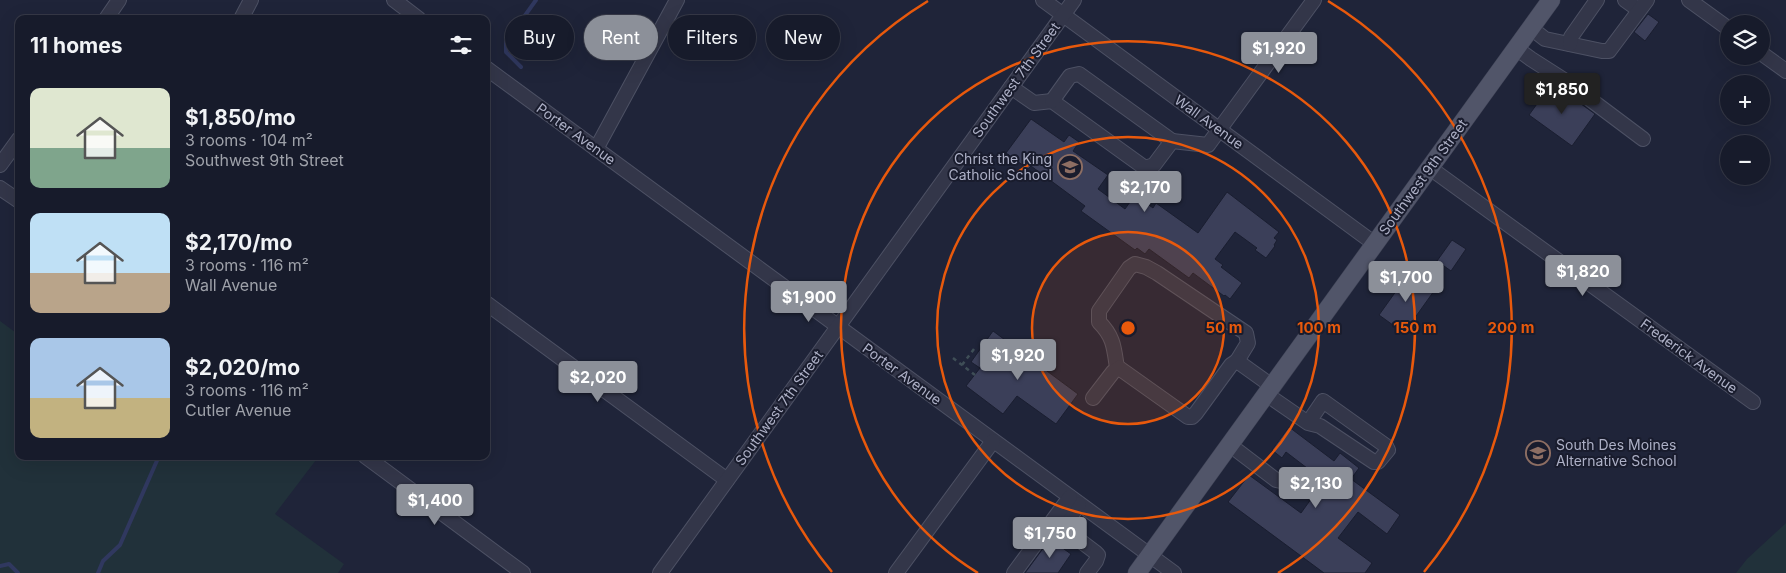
<!DOCTYPE html>
<html lang="en">
<head>
<meta charset="utf-8">
<style>
  :root { --surface:#171b2b; --page:#202433; --text:#f1f3f6; --muted:#9ea1a9; --line:#363947; --accent:#8c9099 }
  body { margin:0; font-family:Inter,sans-serif; background:var(--page); color:var(--text); height:100vh; display:flex; flex-direction:column; font-size:19px; white-space:nowrap }
  * { box-sizing:border-box; margin:0 }
  p { font-size:16px; color:var(--muted) }
  .icon { flex:none; width:28px; height:28px; fill:none; stroke:currentColor; stroke-width:2; stroke-linecap:round; stroke-linejoin:round }
  .map { position:relative; flex:1; overflow:hidden }
  .drawer { position:absolute; left:15px; top:15px; width:475px; height:445px; display:flex; flex-direction:column; background:var(--surface); border-radius:10px; box-shadow:0 5px 20px #0002,0 0 0 1px var(--line) }
  .drawer>* { flex:none }
  .guide { position:absolute; left:505px; top:15px; width:475px; height:45px; display:flex; gap:10px }
  .tools { position:absolute; left:1720px; top:15px; display:grid; gap:10px }
  .tools a { display:grid; place-items:center; width:50px; height:50px; border-radius:50%; background:var(--surface); box-shadow:0 5px 20px #0002,0 0 0 1px var(--line); font-size:25px }
  .price { position:absolute; translate:-50% -42px; padding:0 11px; border-radius:5px; background:var(--accent); color:#fff; font-size:16px; line-height:32px; filter:drop-shadow(0 1px 2px #0008) }
  .price::after { content:''; position:absolute; left:50%; top:30px; width:15px; height:11px; margin-left:-8px; background:inherit; clip-path:polygon(0 0,100% 0,50% 100%) }
  .price.on { background:#222; color:#fff }
  ul { padding:0; list-style:none }
  li { display:flex; align-items:center; gap:15px; height:125px; padding:0 15px }
  li span { display:grid; place-items:center; flex:none; width:140px; height:100px; border-radius:10px; color:#555 }
  li>.icon { margin-inline-start:auto }
  span .icon { width:60px; height:60px; fill:#fffc; stroke-width:1 }
  li b { font-size:21px }
  h2 { display:flex; justify-content:space-between; align-items:center; height:60px; padding:0 15px; font-size:21px }
  .chip { padding:0 18px; border-radius:22px; background:var(--surface); box-shadow:0 5px 20px #0002,0 0 0 1px var(--line); font-size:18px; line-height:45px }
  .chip.on { background:var(--accent); color:#fff }
  .map>svg:first-child { display:block }
  .green { fill:#21313a }
  .lines { fill:none; stroke-linecap:round; stroke-linejoin:round }
  .stream { stroke:#30385f; stroke-width:4 }
  .building { fill:#3b3f59; stroke:#1a1e30 }
  .minor-casing { stroke:#4d5164; stroke-width:16 }
  .major-casing { stroke:#3c4053; stroke-width:19 }
  .path { stroke:#3f4e57; stroke-width:2.5; stroke-dasharray:4 4; stroke-linecap:butt }
  .minor { stroke:#333649; stroke-width:14 }
  .major { stroke:#515569; stroke-width:18 }
  .ring { fill:none; stroke:#e8590c; stroke-width:2.5 }
  .labels { text-anchor:middle; stroke-width:4; stroke-linejoin:round; paint-order:stroke }
  .street-label { font-size:14px; fill:#adb0c6; stroke:#191c2d }
  .poi-label { font-size:14px; fill:#adb0c6; stroke:#191c2d; text-anchor:end }
  .centre { fill:#e8590c; stroke:#191c2d; stroke-width:2.5 }
  .ring-label { font-size:15px; text-anchor:middle; font-weight:bold; fill:#e8590c; stroke:#191c2d; stroke-width:4; stroke-linejoin:round; paint-order:stroke }
</style>
</head>
<body>
<div class="map">
<svg width="1786" height="573" viewBox="0 0 1786 573">
  <rect width="100%" height="100%" fill="#1f2439"/>
  <g class="green">
    <polygon points="0,321 19,335 19,456 135,456 140,459 142,456 319,456 275,514 344,564 338,573 0,573"/>
    <polygon points="1786,523 1786,573 1736,573 1747,559"/>
  </g>
  <g class="lines">
    <g class="stream">
      <polyline points="521,67 506,52 506,42 536,0"/>
      <polyline points="0,566 9,564 18,573"/>
      <polyline points="98,573 103,561 120,545 159,456"/>
    </g>
  </g>
  <g class="building">
    <polygon points="1648,14 1659,22 1645,41 1634,32"/>
    <polygon points="1552,83 1595,114 1572,146 1529,115"/>
    <polygon points="1031,119 1064,142 1069,135 1079,142 1073,151 1108,175 1098,189 1125,209 1135,195 1153,208 1156,203 1198,233 1227,192 1279,232 1274,238 1277,240 1274,245 1275,246 1266,258 1255,250 1257,248 1235,232 1215,259 1223,265 1221,267 1242,283 1230,299 1225,295 1224,296 1193,273 1189,278 1149,249 1145,254 1137,248 1135,250 1081,211 1085,206 1031,166 1028,169 1006,153"/>
    <polygon points="1452,240 1466,249 1451,271 1437,261"/>
    <polygon points="1409,273 1434,291 1404,333 1379,315"/>
    <polygon points="993,331 1078,394 1056,424 1017,396 1003,414 966,386 980,368 971,362"/>
    <polygon points="1289,427 1334,461 1340,453 1359,468 1351,479 1400,515 1387,534 1358,512 1338,538 1372,563 1365,573 1324,573 1228,502 1249,475 1301,513 1324,481 1286,452 1282,458 1272,450"/>
    <polygon points="1050,539 1071,554 1058,573 1025,573"/>
  </g>
  <g class="lines">
    <defs>
      <g id="minor">
        <polyline points="394,0 419,19"/>
        <polyline points="1043,0 1375,244"/>
        <polyline points="1625,0 1639,10"/>
        <polyline points="1689,0 1729,29"/>
        <polyline points="106,19 119,0"/>
        <polyline points="241,19 251,0"/>
        <polyline points="1531,28 1545,39 1602,51 1609,51 1647,0"/>
        <polyline points="1570,44 1571,37 1597,0"/>
        <polyline points="1516,48 1531,59 1567,82 1643,139"/>
        <polyline points="1761,53 1786,71"/>
        <polyline points="486,68 1174,573"/>
        <polyline points="1011,87 1034,103 1052,101 1145,168 1154,165 1172,141 1208,145 1314,0"/>
        <polyline points="1052,101 1070,76 1079,74 1172,141"/>
        <polyline points="596,149 677,0"/>
        <polyline points="0,165 19,139"/>
        <polyline points="1430,168 1753,402"/>
        <polyline points="0,188 19,201"/>
        <polyline points="486,303 727,480"/>
        <path d="M1117,368c-3,-20 -3,-31 -18,-46v-11l30,-43 6,-4 11,3 11,6 89,60 2,10 -11,18"/>
        <polyline points="1266,394 1308,423 1320,426 1374,462 1378,462 1388,450 1386,446 1323,401 1308,423"/>
        <polyline points="1093,398 1113,372 1119,368 1188,417 1192,417 1196,413 1231,365 1237,361 1272,386"/>
        <polyline points="1230,445 1276,480 1290,483"/>
        <polyline points="365,456 523,573"/>
        <polyline points="1079,504 1067,522 1066,526 1070,533 1095,552 1098,555 1096,561 1087,573"/>
        <polyline points="660,573 1074,0"/>
        <polyline points="896,573 993,441"/>
        <polyline points="1014,573 1070,497"/>
      </g>
      <polyline id="major" points="1137,573 1551,0"/>
    </defs>
    <use href="#minor" class="minor-casing"/>
    <use href="#major" class="major-casing"/>
    <g class="path">
      <polyline points="953,358 975,375"/>
      <polyline points="962,365 974,349"/>
    </g>
    <use href="#minor" class="minor"/>
    <use href="#major" class="major"/>
  </g>
  <circle cx="1128" cy="328" r="96" fill="#e8590c" fill-opacity=".12"/>
  <g class="ring">
    <circle cx="1128" cy="328" r="96"/>
    <circle cx="1128" cy="328" r="191"/>
    <path d="M978 573A287 287 0 1 1 1278 573"/>
    <path d="M832 572A383 383 0 0 1 928 1M1328 1A383 383 0 0 1 1424 572"/>
  </g>
  <defs>
    <symbol id="school-ring" viewBox="-11 -11 22 22"><circle r="9.5" fill="#191c2d" stroke="#8d6e63" stroke-width="1.5"/><path d="M0-5L7-2L0 1L-7-2ZM-4 1L0 2.5L4 1V4Q0 6-4 4Z" fill="#8d6e63"/></symbol>
  </defs>
  <g fill-rule="evenodd">
    <use href="#school-ring" x="1056" y="153" width="28" height="28"/>
    <use href="#school-ring" x="1524" y="439" width="28" height="28"/>
  </g>
  <g class="labels">
    <g class="street-label">
      <text transform="translate(1016 80) rotate(-54)" y="5">Southwest 7th Street</text>
      <text transform="translate(1209 122) rotate(36)" y="5">Wall Avenue</text>
      <text transform="translate(576 134) rotate(36)" y="5">Porter Avenue</text>
      <text transform="translate(1423 177) rotate(-54)" y="5">Southwest 9th Street</text>
      <text transform="translate(1689 356) rotate(36)" y="5">Frederick Avenue</text>
      <text transform="translate(902 374) rotate(36)" y="5">Porter Avenue</text>
      <text transform="translate(779 408) rotate(-54)" y="5">Southwest 7th Street</text>
    </g>
    <g class="poi-label">
      <text x="1052" y="164">Christ the King<tspan x="1052" dy="16">Catholic School</tspan></text>
      <text x="1556" y="450" text-anchor="start">South Des Moines<tspan x="1556" dy="16">Alternative School</tspan></text>
    </g>
  </g>
  <circle cx="1128" cy="328" r="8" class="centre"/>
  <g class="ring-label">
    <text x="1224" y="333">50 m</text>
    <text x="1319" y="333">100 m</text>
    <text x="1415" y="333">150 m</text>
    <text x="1511" y="333">200 m</text>
  </g>
</svg>
<div class="tools">
<a><svg class="icon" aria-label="layers" viewBox="0 0 24 24"><path d="M12 4l9 5-9 5-9-5zM3 14l9 5 9-5"/></svg></a>
<a>+</a>
<a>−</a>
</div>
<b class="price" style="left:1279px;top:74px">$1,920</b>
<b class="price on" style="left:1562px;top:115px">$1,850</b>
<b class="price" style="left:1145px;top:213px">$2,170</b>
<b class="price" style="left:1583px;top:297px">$1,820</b>
<b class="price" style="left:1406px;top:303px">$1,700</b>
<b class="price" style="left:809px;top:323px">$1,900</b>
<b class="price" style="left:1018px;top:381px">$1,920</b>
<b class="price" style="left:598px;top:403px">$2,020</b>
<b class="price" style="left:1316px;top:509px">$2,130</b>
<b class="price" style="left:435px;top:526px">$1,400</b>
<b class="price" style="left:1050px;top:559px">$1,750</b>
<div class="guide">
<a class="chip">Buy</a>
<a class="chip on">Rent</a>
<a class="chip">Filters</a>
<a class="chip">New</a>
</div>
<section class="drawer">
<h2>11 homes<svg class="icon" aria-label="filters" viewBox="0 0 24 24"><path d="M4 7h16M4 17h16"/><circle cx="9" cy="7" r="2"/><circle cx="15" cy="17" r="2"/></svg></h2>
<ul>
<li><span style="background:linear-gradient(#dfe7d0 60%,#7fa58c 0)"><svg class="icon" aria-label="home" viewBox="0 0 24 24"><path d="M3 11l9-7 9 7M6 9v11h12V9"/></svg></span><div><b>$1,850/mo</b><p>3 rooms · 104 m²</p><p>Southwest 9th Street</p></div></li>
<li><span style="background:linear-gradient(#bfe0f5 60%,#b9a48a 0)"><svg class="icon" aria-label="home" viewBox="0 0 24 24"><path d="M3 11l9-7 9 7M6 9v11h12V9"/></svg></span><div><b>$2,170/mo</b><p>3 rooms · 116 m²</p><p>Wall Avenue</p></div></li>
<li><span style="background:linear-gradient(#a9c7e8 60%,#c2b280 0)"><svg class="icon" aria-label="home" viewBox="0 0 24 24"><path d="M3 11l9-7 9 7M6 9v11h12V9"/></svg></span><div><b>$2,020/mo</b><p>3 rooms · 116 m²</p><p>Cutler Avenue</p></div></li>
</ul>
</section>
</div>
</body>
</html>
